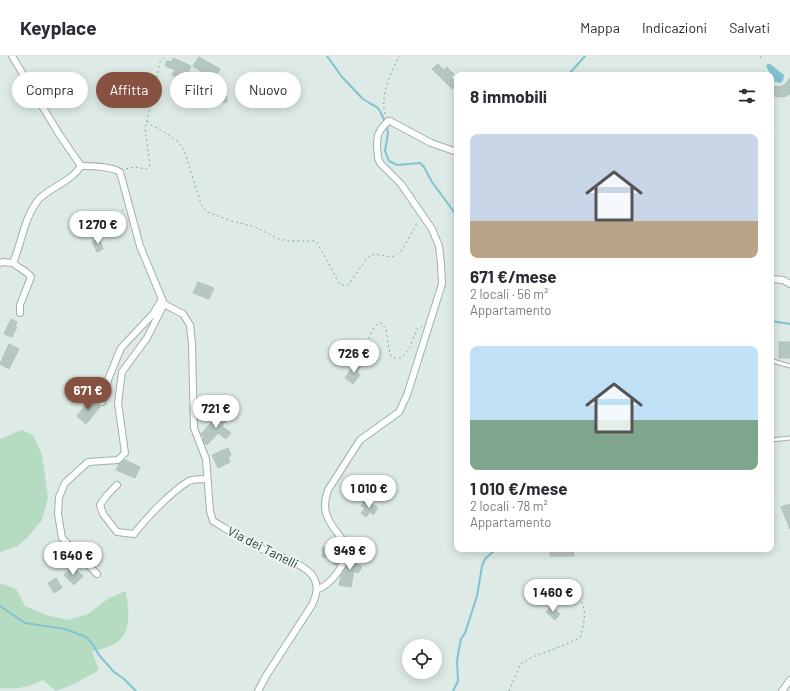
<!DOCTYPE html>
<html lang="it">
<head>
<meta charset="utf-8">
<style>
  :root { --surface:#fff; --page:#f2f2f3; --text:#2b2b33; --muted:#7c7c81; --line:#e1e1e2; --accent:#865140 }
  body { margin:0; font-family:Barlow,sans-serif; background:var(--page); color:var(--text); height:100vh; display:flex; flex-direction:column; font-size:15px; white-space:nowrap }
  * { box-sizing:border-box; margin:0 }
  p { font-size:13px; color:var(--muted) }
  .icon { flex:none; width:22px; height:22px; fill:none; stroke:currentColor; stroke-width:2; stroke-linecap:round; stroke-linejoin:round }
  .map { position:relative; flex:1; overflow:hidden }
  .details { position:absolute; left:454px; top:16px; width:320px; height:480px; display:flex; flex-direction:column; background:var(--surface); border-radius:8px; box-shadow:0 2px 10px #0003 }
  .details>* { flex:none }
  .guide { position:absolute; left:12px; top:16px; width:380px; height:36px; display:flex; gap:8px }
  .fabs { position:absolute; left:402px; top:583px; display:grid; gap:8px }
  .fabs a { display:grid; place-items:center; width:40px; height:40px; border-radius:50%; background:var(--surface); box-shadow:0 2px 10px #0003; font-size:20px }
  .price { position:absolute; translate:-50% -34px; padding:0 9px; border-radius:14px; background:#fff; color:#222; font-size:13px; line-height:26px; filter:drop-shadow(0 1px 2px #0008) }
  .price::after { content:''; position:absolute; left:50%; top:24px; width:12px; height:9px; margin-left:-6px; background:inherit; clip-path:polygon(0 0,100% 0,50% 100%) }
  .price.current { background:var(--accent); color:#fff }
  ul { padding:0; list-style:none }
  li { display:grid; align-content:center; gap:8px; height:212px; padding:0 16px }
  li span { display:grid; place-items:center; height:124px; border-radius:8px; color:#555 }
  li>.icon { margin-inline-start:auto }
  span .icon { width:72px; height:72px; fill:#fffc; stroke-width:1 }
  li b { font-size:17px }
  h2 { display:flex; justify-content:space-between; align-items:center; height:48px; padding:0 16px; font-size:17px }
  .pill { padding:0 14px; border-radius:18px; background:var(--surface); box-shadow:0 2px 10px #0003; font-size:14px; line-height:36px }
  .pill.current { background:var(--accent); color:#fff }
  header { display:flex; align-items:center; gap:24px; box-sizing:border-box; height:56px; padding:0 20px; background:var(--surface); border-bottom:1px solid var(--line) }
  header strong { font-size:19px }
  nav { display:flex; gap:22px; margin-inline-start:auto; font-size:14px }
  .map>svg:first-child { display:block }
  .green { fill:#b5dcc1 }
  .water { fill:#83c2d1 }
  .lines { fill:none; stroke-linecap:round; stroke-linejoin:round }
  .stream { stroke:#83c2d1; stroke-width:2 }
  .building { fill:#b6c7c1; stroke:#b0c3bc }
  .lane-casing { stroke:#a0b1ac; stroke-width:5 }
  .street-casing { stroke:#a0b1ac; stroke-width:8 }
  .path { stroke:#7daea1; stroke-width:1; stroke-dasharray:2 3; stroke-linecap:butt }
  .lane { stroke:#fff; stroke-width:3 }
  .street { stroke:#fff; stroke-width:6 }
  .labels { text-anchor:middle; stroke-width:4; stroke-linejoin:round; paint-order:stroke }
  .street-label { font-size:13px; fill:#1f3933; stroke:#eef7f2 }
</style>
</head>
<body>
<header>
<strong>Keyplace</strong>
<nav><a>Mappa</a><a>Indicazioni</a><a>Salvati</a></nav>
</header>
<div class="map">
<svg width="790" height="635" viewBox="0 0 790 635">
  <rect width="100%" height="100%" fill="#ddeae5"/>
  <g class="green">
    <polygon points="22,374 33,379 42,399 48,442 42,464 28,481 16,491 0,496 0,383"/>
    <path d="M0,527l16,6 9,17 21,9 22,5 20,-6 21,-16 17,-7c2,17 7,41 -10,52 -6,4 -17,6 -24,9l7,18 -25,14 -18,7 -13,-11c-17,8 -23,9 -43,8z"/>
  </g>
  <polygon class="water" points="768,8 770,8 784,19 783,25 780,27 774,25 766,10"/>
  <g class="lines">
    <g class="stream">
      <polyline points="327,0 342,21 363,43 371,48 377,51 380,55 387,70 388,77 385,95 389,105 397,109 420,107 424,111 432,126 457,160"/>
      <polyline points="568,19 585,0"/>
      <polyline points="771,265 790,268"/>
      <polyline points="0,550 25,567 65,573 86,581 92,587 99,599 114,616 124,623 136,635"/>
      <polyline points="453,635 458,625 457,605 459,593 461,583 465,577 477,540 482,510 485,503 496,493"/>
    </g>
  </g>
  <g class="building">
    <polygon points="199,1 220,13 214,23 193,10"/>
    <polygon points="173,2 191,10 185,24 172,19 175,14 165,10 167,5 172,6"/>
    <polygon points="438,8 444,14 447,11 454,18 451,21 457,27 457,28 452,33 432,13"/>
    <polygon points="790,22 790,38 784,41 772,40 775,30 779,31 784,29"/>
    <polygon points="224,36 224,41 227,40 227,46 211,48 210,37"/>
    <polygon points="99,183 103,193 97,196 92,186"/>
    <polygon points="198,226 214,232 209,243 193,237"/>
    <polygon points="11,263 17,266 15,270 17,271 12,281 4,278"/>
    <rect x="779" y="286" width="11" height="16"/>
    <polygon points="9,288 19,293 9,313 0,308"/>
    <polygon points="356,306 361,310 357,316 360,319 353,328 345,322"/>
    <polygon points="90,343 100,351 86,368 77,360"/>
    <polygon points="220,357 228,363 222,370 231,377 226,383 218,377 207,389 204,386 203,382 204,381 201,378"/>
    <polygon points="228,392 231,399 228,401 230,406 218,412 212,399"/>
    <polygon points="125,404 140,411 135,422 116,414 119,408"/>
    <polygon points="365,444 378,452 373,459 370,456 366,461 361,457 365,452 361,450"/>
    <polygon points="790,448 790,473 781,451"/>
    <polygon points="323,491 342,494 341,500 337,509 334,508 335,502 322,501"/>
    <polygon points="550,493 573,493 574,500 550,500"/>
    <polygon points="351,495 359,499 355,507 362,511 358,517 354,515 351,531 339,529 341,519 350,503"/>
    <polygon points="72,510 83,520 74,529 64,519"/>
    <polygon points="56,522 62,532 54,537 48,527"/>
    <polygon points="553,523 556,527 559,525 565,531 558,537 554,533 552,535 546,530"/>
    <polygon points="551,550 560,558 555,564 546,556"/>
  </g>
  <g class="lines">
    <defs>
      <g id="lane">
        <polyline points="771,303 776,306 790,310"/>
        <polyline points="771,384 790,382"/>
      </g>
      <g id="street">
        <polyline points="12,0 59,78 81,110"/>
        <path d="M81,110c11,0 29,0 39,6l20,74 24,58 19,10 7,11 2,19 2,84 12,31 4,52 3,10c15,9 30,19 45,26 15,8 48,16 56,31 5,10 2,18 -2,27l-46,71 -8,15"/>
        <path d="M0,207l3,-1 10,1c6,6 12,6 18,14l-11,28v8"/>
        <path d="M13,207c9,-21 11,-46 26,-64 13,-13 32,-17 42,-33"/>
        <polyline points="771,223 783,224 790,228"/>
        <polyline points="102,346 109,321 121,292 153,258 162,243"/>
        <path d="M117,429l-10,10 -7,10 3,9 14,18 17,2c13,-17 37,-42 55,-53 4,-2 13,-2 18,-2"/>
        <polyline points="97,518 62,482 58,458 59,441 65,427 88,406 118,404 125,397 118,347 122,316 147,282 164,248"/>
        <path d="M317,533c13,-2 34,-30 29,-44 -1,-3 -5,-7 -7,-10 -12,-15 -18,-25 -11,-45l32,-50 39,-28 8,-17 35,-111 -1,-21 -2,-17 -7,-17 -31,-45 -21,-21 -2,-5 -1,-14 1,-9 3,-6 7,-8h2l41,22 26,9"/>
        <polyline points="782,635 790,624"/>
      </g>
    </defs>
    <use href="#lane" class="lane-casing"/>
    <use href="#street" class="street-casing"/>
    <g class="path">
      <polyline points="760,0 761,2"/>
      <path d="M385,58c-5,-20 6,-40 14,-58"/>
      <path d="M147,65l4,4 12,6 14,10 7,9 17,54 6,8 25,9 23,6 24,12 9,2h27l2,1 22,41 3,2h5l2,-1 18,-26c9,-8 20,2 30,-3 5,-3 18,-28 21,-34"/>
      <polyline points="126,113 134,111 146,113 150,109 145,73 160,6 166,0"/>
      <polyline points="103,178 119,160 123,153"/>
      <polyline points="355,284 356,291 360,297 365,298 370,279 375,270 381,267 386,273 390,299 395,302 402,302 410,291 417,273 422,271"/>
      <path d="M509,635l12,-28 14,-7 27,-10 18,-8c7,-23 7,-34 -10,-52"/>
    </g>
    <use href="#lane" class="lane"/>
    <use href="#street" class="street"/>
  </g>
  <g class="labels">
    <g class="street-label">
      <text transform="translate(263 491) rotate(27)" y="5">Via dei Tanelli</text>
    </g>
  </g>
</svg>
<div class="fabs">
<a><svg class="icon" aria-label="locate" viewBox="0 0 24 24"><circle cx="12" cy="12" r="6"/><path d="M12 2v4M12 18v4M2 12h4M18 12h4"/></svg></a>
</div>
<b class="price" style="left:98px;top:189px">1 270 €</b>
<b class="price" style="left:354px;top:318px">726 €</b>
<b class="price current" style="left:88px;top:355px">671 €</b>
<b class="price" style="left:216px;top:373px">721 €</b>
<b class="price" style="left:369px;top:453px">1 010 €</b>
<b class="price" style="left:350px;top:515px">949 €</b>
<b class="price" style="left:73px;top:520px">1 640 €</b>
<b class="price" style="left:553px;top:557px">1 460 €</b>
<div class="guide">
<a class="pill">Compra</a>
<a class="pill current">Affitta</a>
<a class="pill">Filtri</a>
<a class="pill">Nuovo</a>
</div>
<section class="details">
<h2>8 immobili<svg class="icon" aria-label="filters" viewBox="0 0 24 24"><path d="M4 7h16M4 17h16"/><circle cx="9" cy="7" r="2"/><circle cx="15" cy="17" r="2"/></svg></h2>
<ul>
<li><span style="background:linear-gradient(#c9d6e8 70%,#b9a48a 0)"><svg class="icon" aria-label="home" viewBox="0 0 24 24"><path d="M3 11l9-7 9 7M6 9v11h12V9"/></svg></span><div><b>671 €/mese</b><p>2 locali · 56 m²</p><p>Appartamento</p></div></li>
<li><span style="background:linear-gradient(#bfe0f5 60%,#7fa58c 0)"><svg class="icon" aria-label="home" viewBox="0 0 24 24"><path d="M3 11l9-7 9 7M6 9v11h12V9"/></svg></span><div><b>1 010 €/mese</b><p>2 locali · 78 m²</p><p>Appartamento</p></div></li>
</ul>
</section>
</div>
</body>
</html>
